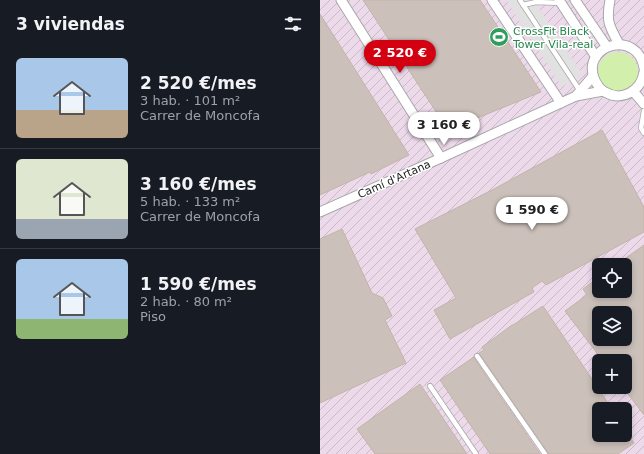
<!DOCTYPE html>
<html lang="es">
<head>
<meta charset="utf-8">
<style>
  :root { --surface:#171b24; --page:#20242c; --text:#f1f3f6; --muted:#9ea1a6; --line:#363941; --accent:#d30011 }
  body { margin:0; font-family:"DejaVu Sans",sans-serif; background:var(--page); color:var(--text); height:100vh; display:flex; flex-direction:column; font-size:15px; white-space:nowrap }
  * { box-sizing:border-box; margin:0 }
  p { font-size:13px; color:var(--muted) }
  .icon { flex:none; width:22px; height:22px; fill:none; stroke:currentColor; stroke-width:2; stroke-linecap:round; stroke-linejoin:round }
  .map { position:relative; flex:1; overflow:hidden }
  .side { display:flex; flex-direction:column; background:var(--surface); width:320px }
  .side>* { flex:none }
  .buttons { position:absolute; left:272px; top:258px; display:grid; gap:8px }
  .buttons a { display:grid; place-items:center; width:40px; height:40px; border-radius:6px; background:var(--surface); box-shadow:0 2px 6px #0003; font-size:20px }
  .price { position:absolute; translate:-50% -34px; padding:0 9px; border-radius:14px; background:#fff; color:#222; font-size:13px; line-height:26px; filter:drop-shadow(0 1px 2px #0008) }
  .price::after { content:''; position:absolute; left:50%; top:24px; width:12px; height:9px; margin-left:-6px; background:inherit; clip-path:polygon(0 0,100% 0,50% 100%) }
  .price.current { background:var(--accent); color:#fff }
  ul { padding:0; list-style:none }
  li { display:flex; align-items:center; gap:12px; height:100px; padding:0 16px }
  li+li { border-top:1px solid var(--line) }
  li span { display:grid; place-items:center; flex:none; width:112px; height:80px; border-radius:6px; color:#555 }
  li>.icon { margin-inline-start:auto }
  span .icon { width:48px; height:48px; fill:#fffc; stroke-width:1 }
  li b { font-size:17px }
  h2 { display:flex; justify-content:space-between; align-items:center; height:48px; padding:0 16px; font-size:17px }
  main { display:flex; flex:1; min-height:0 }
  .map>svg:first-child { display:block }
  .industrial { fill:url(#industrial-furrows); fill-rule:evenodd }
  .grass { fill:#d2efab }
  .parking { fill:#e1e1e1 }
  .building { fill:#cbc0ba; stroke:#c5b3a9; fill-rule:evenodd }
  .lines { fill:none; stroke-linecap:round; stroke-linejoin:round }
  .service-casing { stroke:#a8a8a8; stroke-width:6 }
  .minor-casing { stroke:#a8a8a8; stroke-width:11 }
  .service { stroke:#fff; stroke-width:4.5 }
  .minor { stroke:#fff; stroke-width:9 }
  .labels { text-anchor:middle; stroke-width:3; stroke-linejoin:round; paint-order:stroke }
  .leisure-label { font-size:11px; fill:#27864d; stroke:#fff; text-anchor:start }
  .street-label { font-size:11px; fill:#212121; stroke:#fff }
</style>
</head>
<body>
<main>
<section class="side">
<h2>3 viviendas<svg class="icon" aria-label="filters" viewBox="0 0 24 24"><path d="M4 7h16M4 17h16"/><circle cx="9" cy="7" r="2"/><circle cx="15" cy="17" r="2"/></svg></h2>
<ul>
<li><span style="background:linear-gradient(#a9c7e8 65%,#b9a48a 0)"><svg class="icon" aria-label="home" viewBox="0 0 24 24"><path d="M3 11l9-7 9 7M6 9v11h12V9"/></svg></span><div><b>2 520 €/mes</b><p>3 hab. · 101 m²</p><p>Carrer de Moncofa</p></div></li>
<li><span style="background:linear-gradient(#dfe7d0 75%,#9aa5b1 0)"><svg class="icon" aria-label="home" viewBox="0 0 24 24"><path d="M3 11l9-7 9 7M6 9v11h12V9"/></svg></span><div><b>3 160 €/mes</b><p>5 hab. · 133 m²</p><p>Carrer de Moncofa</p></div></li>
<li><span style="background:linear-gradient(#a9c7e8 75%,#8fb573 0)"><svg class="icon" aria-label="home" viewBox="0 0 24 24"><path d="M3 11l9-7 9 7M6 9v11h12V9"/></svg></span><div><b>1 590 €/mes</b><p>2 hab. · 80 m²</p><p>Piso</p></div></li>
</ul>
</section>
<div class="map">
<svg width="324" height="454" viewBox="0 0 324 454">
  <defs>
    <pattern id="industrial-furrows" width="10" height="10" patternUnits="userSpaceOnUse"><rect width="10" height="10" fill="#ecd9ea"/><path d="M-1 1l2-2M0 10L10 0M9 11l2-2" fill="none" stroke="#cabac8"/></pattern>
  </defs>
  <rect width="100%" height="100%" fill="#f2eee8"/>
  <path class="industrial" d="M0,0h324v454h-324zM279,265h26v26h-26zM279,313h26v26h-26zM279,361h26v26h-26zM279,409h26v26h-26z"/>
  <circle class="grass" cx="298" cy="72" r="20"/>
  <polygon class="parking" points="186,0 213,0 262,74 242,87"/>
  <g class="building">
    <polygon points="43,0 160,0 221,92 128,130"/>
    <polygon points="0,14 89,155 51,174 50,172 0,195"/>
    <polygon points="282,130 324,207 324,232 226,285 222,281 212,288 214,292 130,339 114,310 136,298 95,229 172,190"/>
    <polygon points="22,229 52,293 63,298 72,316 65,320 86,363 0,403 0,239"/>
    <path d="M324,245v170l-19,-25v-29h-22l-38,-50 22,-16 -4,-6 16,-12v14h26v-26h-9zM279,313h26v26h-26z"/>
    <polygon points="223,306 292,409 279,409 279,435 309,435 314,443 298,454 229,454 159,353 164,350 162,347 192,325 193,325"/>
    <polygon points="154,357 154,358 220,454 170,454 120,380"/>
    <polygon points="100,384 147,454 55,454 37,429"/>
  </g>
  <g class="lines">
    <defs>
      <g id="service">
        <polyline points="200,0 260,91"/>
        <polyline points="203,5 216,2 241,3"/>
        <polyline points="324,111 321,128 324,133"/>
        <polyline points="157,356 225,454"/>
        <polyline points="110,386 156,454"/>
      </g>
      <g id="minor">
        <polyline points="21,0 121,158"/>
        <polyline points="172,0 241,103"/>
        <polyline points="239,0 276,57"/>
        <polyline points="255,0 287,47"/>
        <path d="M290,0c-4,21 -1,26 9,44"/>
        <path d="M324,68c-6,-39 -62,-24 -50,10 2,5 5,11 11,14 17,10 36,-1 39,-20"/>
        <polyline points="313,91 324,104"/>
        <polyline points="256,96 273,76"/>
        <polyline points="0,212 121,158 256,96 283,91"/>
      </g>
    </defs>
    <use href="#service" class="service-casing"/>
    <use href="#minor" class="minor-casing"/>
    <use href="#service" class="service"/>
    <use href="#minor" class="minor"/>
  </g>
  <defs>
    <symbol id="stadium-disc" viewBox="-11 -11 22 22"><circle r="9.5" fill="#2e9e5b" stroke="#fff"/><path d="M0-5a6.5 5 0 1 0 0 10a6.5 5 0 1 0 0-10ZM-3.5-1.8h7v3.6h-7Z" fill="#fff"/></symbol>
  </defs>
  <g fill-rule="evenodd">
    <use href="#stadium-disc" x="168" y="26" width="22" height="22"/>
  </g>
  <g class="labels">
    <g class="leisure-label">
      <text x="193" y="35">CrossFit Black<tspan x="193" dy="13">Tower Vila-real</tspan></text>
    </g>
    <g class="street-label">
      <text transform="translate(74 179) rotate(-24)" y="4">Camí d'Artana</text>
    </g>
  </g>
</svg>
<div class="buttons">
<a><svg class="icon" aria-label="locate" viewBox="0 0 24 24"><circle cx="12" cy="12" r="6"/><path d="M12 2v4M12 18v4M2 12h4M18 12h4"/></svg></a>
<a><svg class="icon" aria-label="layers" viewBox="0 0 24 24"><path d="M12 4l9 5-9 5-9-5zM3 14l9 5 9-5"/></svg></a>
<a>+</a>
<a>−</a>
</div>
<b class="price current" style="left:80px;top:74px">2 520 €</b>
<b class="price" style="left:124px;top:146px">3 160 €</b>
<b class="price" style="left:212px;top:231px">1 590 €</b>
</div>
</main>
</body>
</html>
